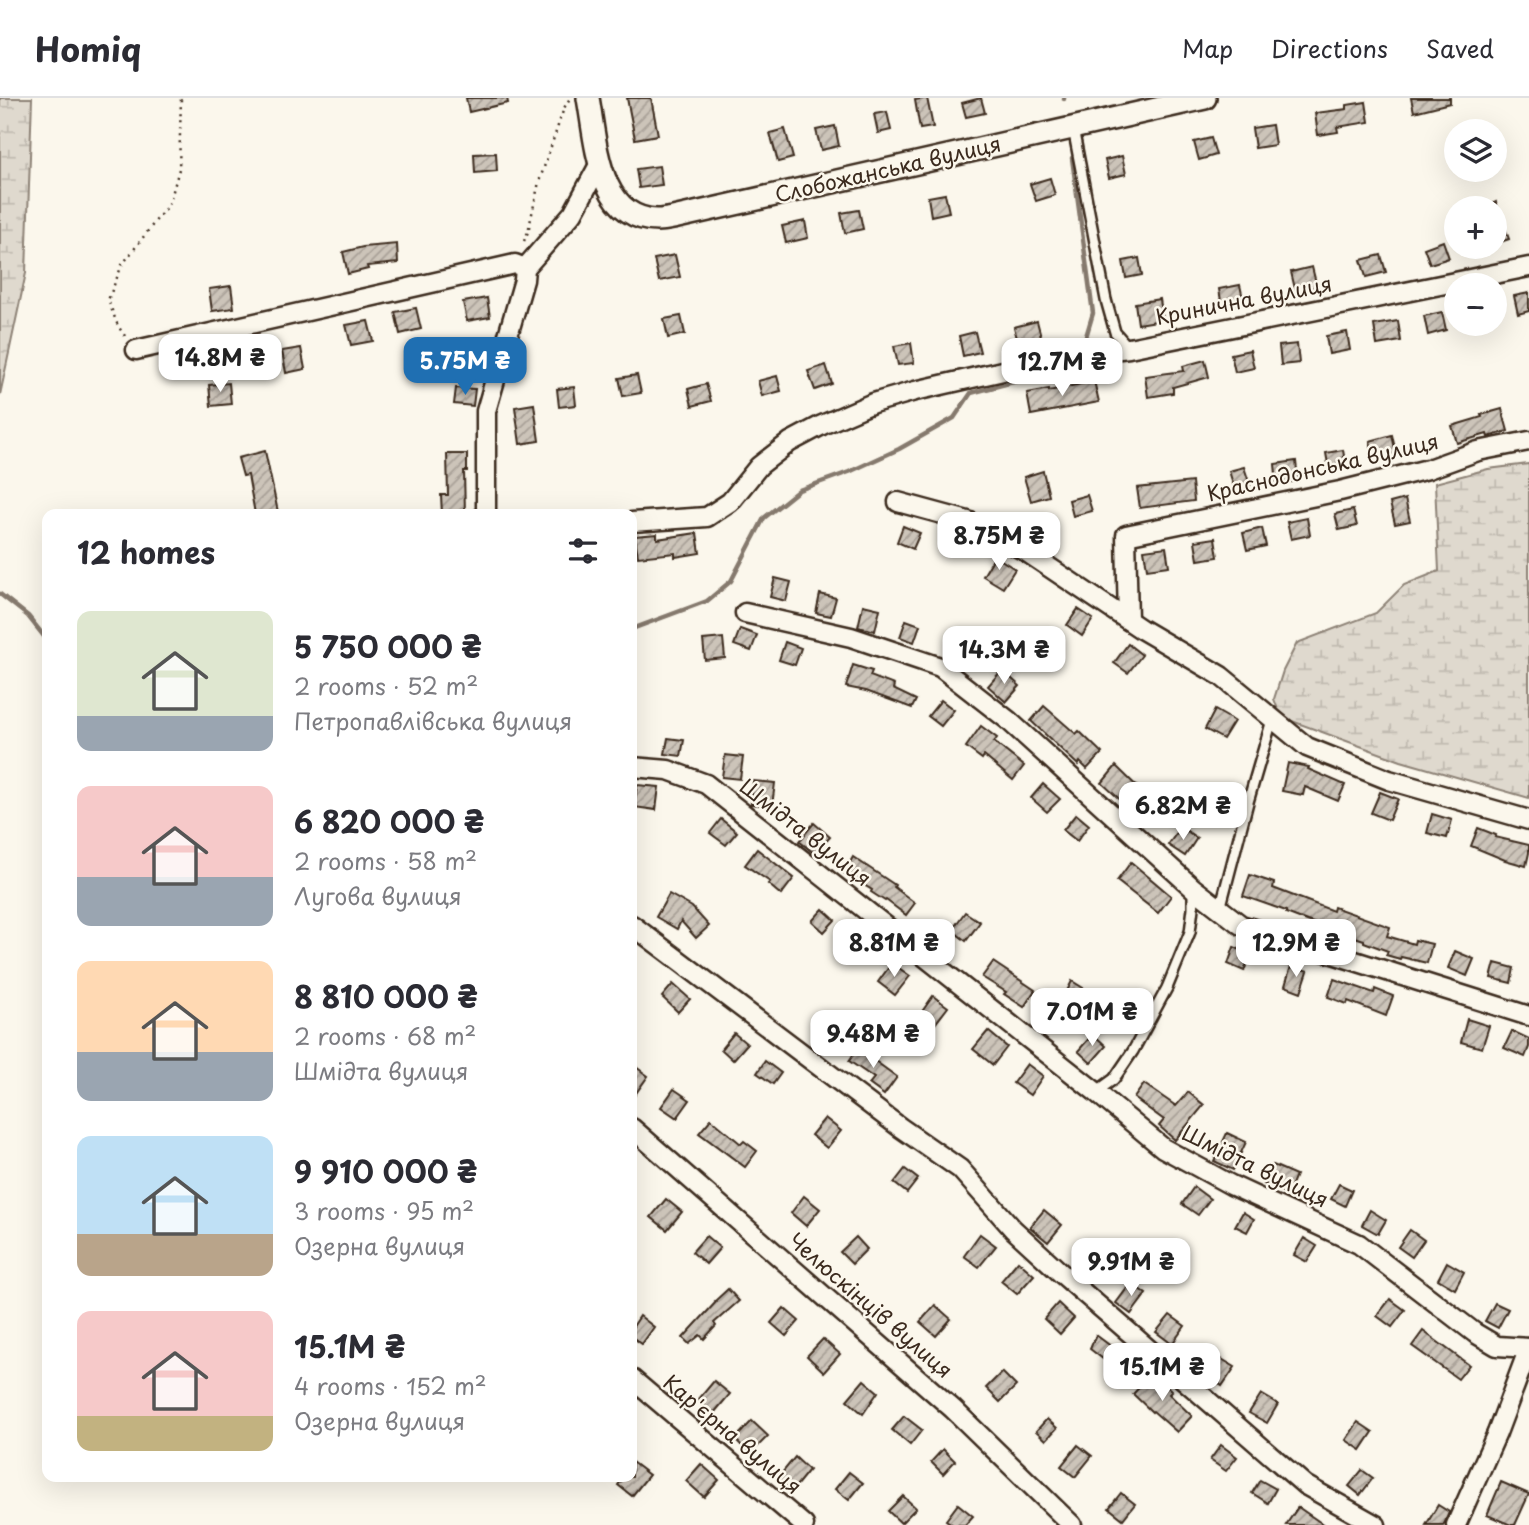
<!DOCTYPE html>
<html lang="en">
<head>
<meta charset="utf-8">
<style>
  :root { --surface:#fff; --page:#f7f7f7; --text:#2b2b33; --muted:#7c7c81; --line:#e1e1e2; --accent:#1f6fb2 }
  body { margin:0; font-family:"Playpen Sans",sans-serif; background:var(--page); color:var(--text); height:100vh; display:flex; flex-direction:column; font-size:26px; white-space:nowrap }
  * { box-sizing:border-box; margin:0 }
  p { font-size:23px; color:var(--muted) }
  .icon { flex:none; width:38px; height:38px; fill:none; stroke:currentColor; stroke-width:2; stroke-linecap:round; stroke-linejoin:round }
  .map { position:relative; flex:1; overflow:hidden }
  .side { position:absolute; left:42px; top:411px; width:595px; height:973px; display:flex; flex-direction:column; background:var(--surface); border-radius:14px; box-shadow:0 7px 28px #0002 }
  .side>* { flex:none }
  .fabs { position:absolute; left:1444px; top:21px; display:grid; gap:14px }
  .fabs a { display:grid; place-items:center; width:63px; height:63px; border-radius:50%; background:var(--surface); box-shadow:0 7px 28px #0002; font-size:35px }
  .price { position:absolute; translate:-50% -60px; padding:0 16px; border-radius:14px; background:#fff; color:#222; font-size:23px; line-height:46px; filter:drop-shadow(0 2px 4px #0008) }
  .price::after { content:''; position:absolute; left:50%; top:42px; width:21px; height:16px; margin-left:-10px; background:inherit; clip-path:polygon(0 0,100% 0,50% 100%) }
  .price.active { background:var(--accent); color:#fff }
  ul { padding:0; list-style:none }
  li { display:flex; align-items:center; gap:21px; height:175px; padding:0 35px }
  li span { display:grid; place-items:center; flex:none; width:196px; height:140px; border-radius:14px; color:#555 }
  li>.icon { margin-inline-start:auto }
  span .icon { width:84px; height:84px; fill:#fffc; stroke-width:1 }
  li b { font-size:30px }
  h2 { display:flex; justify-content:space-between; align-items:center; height:84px; padding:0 35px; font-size:30px }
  header { display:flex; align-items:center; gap:42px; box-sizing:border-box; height:98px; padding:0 35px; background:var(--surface); border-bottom:2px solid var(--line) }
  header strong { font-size:33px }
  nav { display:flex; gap:38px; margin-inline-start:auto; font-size:24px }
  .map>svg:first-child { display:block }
  .wetland { fill:url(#wetland-marsh); stroke:#8d8276; stroke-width:2 }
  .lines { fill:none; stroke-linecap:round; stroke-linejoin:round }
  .stream { stroke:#85796d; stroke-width:4.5 }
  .building { fill:url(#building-hatch); stroke:#3b2a1e; stroke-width:2 }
  .service-casing { stroke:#3b2a1e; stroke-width:14 }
  .minor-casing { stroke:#3b2a1e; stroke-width:23 }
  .tertiary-casing { stroke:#3b2a1e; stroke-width:26 }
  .path { stroke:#3b2a1e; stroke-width:2.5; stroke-dasharray:2 5; stroke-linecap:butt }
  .service { stroke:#fbf7ec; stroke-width:9 }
  .minor { stroke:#fbf7ec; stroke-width:18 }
  .tertiary { stroke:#fbf7ec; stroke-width:21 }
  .labels { text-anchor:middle; stroke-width:5; stroke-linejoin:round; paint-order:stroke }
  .street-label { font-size:21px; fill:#3b2a1e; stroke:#fbf7ec }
</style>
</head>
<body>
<header>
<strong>Homiq</strong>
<nav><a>Map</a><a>Directions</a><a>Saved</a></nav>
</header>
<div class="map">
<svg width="1529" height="1427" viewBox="0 0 1529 1427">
  <defs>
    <pattern id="wetland-marsh" width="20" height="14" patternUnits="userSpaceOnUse" patternTransform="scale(1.75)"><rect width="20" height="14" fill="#dfd9ce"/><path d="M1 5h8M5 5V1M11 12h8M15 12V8" fill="none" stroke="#c0bab0"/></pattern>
    <pattern id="building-hatch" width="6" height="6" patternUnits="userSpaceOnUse" patternTransform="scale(1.75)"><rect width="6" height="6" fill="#ccc4b9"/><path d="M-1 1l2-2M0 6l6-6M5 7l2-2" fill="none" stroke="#a79f96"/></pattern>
  </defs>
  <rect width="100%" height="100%" fill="#fbf7ec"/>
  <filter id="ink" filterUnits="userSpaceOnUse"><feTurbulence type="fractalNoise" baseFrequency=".0143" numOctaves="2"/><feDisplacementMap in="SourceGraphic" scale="14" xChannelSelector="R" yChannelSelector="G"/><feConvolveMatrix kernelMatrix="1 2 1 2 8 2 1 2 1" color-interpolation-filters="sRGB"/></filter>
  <g filter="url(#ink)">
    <g class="wetland">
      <polygon points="0,0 32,0 26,175 0,297"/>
      <polygon points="1529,366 1529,700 1401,663 1281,619 1274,601 1283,573 1297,545 1376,515 1404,487 1439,473 1435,385 1488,371"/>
    </g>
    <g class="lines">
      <g class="stream">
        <polyline points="1064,0 1064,1"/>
        <polyline points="1072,60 1093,215 1085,242"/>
        <polyline points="0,496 28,518 47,542"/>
        <polyline points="632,531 707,503 731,483 764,420 799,392 849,374 899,351 954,320 971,295 1074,268"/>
      </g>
    </g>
    <g class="building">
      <polygon points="466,0 507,0 508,5 469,14"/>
      <polygon points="627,0 651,0 658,37 635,41"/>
      <polygon points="927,0 933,29 920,31 915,2"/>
      <polygon points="981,0 985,15 966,19 962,5"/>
      <polygon points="1411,0 1450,0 1450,5 1414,14"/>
      <polygon points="1366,4 1369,24 1337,29 1338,34 1318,37 1315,15 1347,11 1347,7"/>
      <polygon points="887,14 891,32 878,35 874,16"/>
      <polygon points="1272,27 1275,47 1255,50 1252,30"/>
      <polygon points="835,28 839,48 821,52 816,32"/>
      <polygon points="785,31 793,60 778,64 770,35"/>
      <polygon points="1211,40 1216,57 1199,62 1194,44"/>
      <polygon points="496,55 497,73 475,75 474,56"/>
      <polygon points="1122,58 1126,76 1109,80 1105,62"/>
      <polygon points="659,68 662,87 639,90 636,71"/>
      <polygon points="1050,80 1055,97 1036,103 1030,86"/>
      <polygon points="945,96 949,114 931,118 928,99"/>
      <polygon points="1496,104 1509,141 1494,146 1494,105"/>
      <polygon points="859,112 863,131 845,135 841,115"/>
      <polygon points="805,123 808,140 786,145 782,128"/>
      <polygon points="1443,143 1449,160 1430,166 1424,150"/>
      <polygon points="397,146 398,165 367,168 368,171 348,176 343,154 363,149"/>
      <polygon points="675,157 680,179 659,183 654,161"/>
      <polygon points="1381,157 1386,174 1366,179 1361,162"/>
      <polygon points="1139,160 1142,177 1126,180 1123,163"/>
      <polygon points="1312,169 1317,189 1296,195 1291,174"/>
      <polygon points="1240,187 1244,205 1222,209 1219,191"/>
      <polygon points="231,188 234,210 212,213 209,191"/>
      <polygon points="1529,195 1529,213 1518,216 1514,198"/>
      <polygon points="487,200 490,219 467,223 463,204"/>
      <polygon points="1160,201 1163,222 1138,226 1135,205"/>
      <polygon points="416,210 421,231 400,236 395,214"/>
      <polygon points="1442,214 1446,232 1428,237 1424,218"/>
      <polygon points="681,218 685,236 668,240 664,221"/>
      <polygon points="368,223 373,243 351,247 346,227"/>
      <polygon points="1037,223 1043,246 1020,252 1014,229"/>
      <polygon points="1398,223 1401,243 1377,247 1374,227"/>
      <polygon points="975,234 980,254 963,258 959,238"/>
      <polygon points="1347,234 1350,252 1329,256 1326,238"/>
      <polygon points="911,245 914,265 898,267 894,248"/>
      <polygon points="1297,246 1299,265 1281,267 1279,248"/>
      <polygon points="301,250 305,271 286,275 282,253"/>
      <polygon points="1250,252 1254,270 1235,274 1231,256"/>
      <polygon points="1205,262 1209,279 1173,289 1173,295 1148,299 1145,278 1184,273 1183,268"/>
      <polygon points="826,267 832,286 815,292 808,273"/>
      <polygon points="637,277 641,295 623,298 619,280"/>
      <polygon points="777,278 781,293 762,298 758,283"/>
      <polygon points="1094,283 1099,304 1031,317 1027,295 1049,291 1049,293"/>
      <polygon points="229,285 231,306 211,308 209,287"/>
      <polygon points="706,286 711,303 692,308 688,291"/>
      <polygon points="574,289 576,307 559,309 557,291"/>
      <polygon points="456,290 475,291 473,308 454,306"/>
      <polygon points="534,306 539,343 520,346 515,309"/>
      <polygon points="1502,311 1508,333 1488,339 1487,336 1457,345 1452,328 1482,319 1481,317"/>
      <polygon points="1392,337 1396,355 1374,360 1370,343"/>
      <polygon points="1343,352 1346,370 1329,372 1326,355"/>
      <polygon points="265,353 278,414 255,416 248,377 243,378 238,360"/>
      <polygon points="447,356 467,356 467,373 464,373 465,415 442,416 441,397 448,397"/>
      <polygon points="1296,363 1298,383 1277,386 1275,366"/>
      <polygon points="1244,369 1250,387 1235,392 1229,373"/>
      <polygon points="1043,373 1049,398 1031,403 1024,379"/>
      <polygon points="1192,384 1194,403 1140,410 1137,390"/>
      <polygon points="1087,397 1092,413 1073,418 1069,402"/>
      <polygon points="1405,401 1410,423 1395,426 1390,405"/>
      <polygon points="1353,412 1357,428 1339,432 1335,416"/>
      <polygon points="1307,420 1310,437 1291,441 1287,424"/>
      <polygon points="903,428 920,435 913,451 897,444"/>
      <polygon points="1262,430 1266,448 1247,452 1243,435"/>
      <polygon points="697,435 700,455 675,459 675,455 638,459 635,438 657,436 657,441"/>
      <polygon points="1215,440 1218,459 1198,462 1195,443"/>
      <polygon points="1166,449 1169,468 1147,471 1144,452"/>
      <polygon points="995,458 1015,471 1003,490 983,478"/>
      <polygon points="775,480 791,484 786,503 770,499"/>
      <polygon points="820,496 836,500 831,518 816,515"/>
      <polygon points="863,507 880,511 875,533 858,529"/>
      <polygon points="1078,511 1093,521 1082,538 1067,527"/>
      <polygon points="906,522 920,527 914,544 900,539"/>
      <polygon points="740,531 757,537 751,553 734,547"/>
      <polygon points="962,535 978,546 965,565 948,553"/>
      <polygon points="723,540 725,560 705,562 703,542"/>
      <polygon points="785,544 801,550 795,567 779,562"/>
      <polygon points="1128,546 1142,557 1128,575 1114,565"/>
      <polygon points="853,567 872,573 870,578 894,587 893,591 916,602 912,610 866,593 846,589"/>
      <polygon points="1002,572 1020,588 1006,604 988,588"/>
      <polygon points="941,602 954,612 941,628 928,618"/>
      <polygon points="1044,608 1076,636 1079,633 1102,655 1087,671 1080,664 1078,667 1031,623"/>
      <polygon points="1215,612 1234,623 1223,641 1205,631"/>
      <polygon points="981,628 997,640 994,644 1024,668 1013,682 984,658 982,661 966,649"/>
      <polygon points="668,640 684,642 681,658 665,656"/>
      <polygon points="725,657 743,659 740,681 722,679"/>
      <polygon points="1288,665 1309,669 1308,671 1345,687 1338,703 1305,689 1303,697 1282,693"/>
      <polygon points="1116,668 1155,706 1141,721 1102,685"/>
      <polygon points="753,683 775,685 772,708 751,706"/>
      <polygon points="1043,686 1060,701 1047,714 1031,700"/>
      <polygon points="637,687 659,689 656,712 634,709"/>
      <polygon points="1380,694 1398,701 1389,722 1371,715"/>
      <polygon points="1076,716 1089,727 1077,743 1063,732"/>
      <polygon points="1432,716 1452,722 1447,740 1427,735"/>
      <polygon points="721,721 737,734 726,747 710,735"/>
      <polygon points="814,725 830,739 815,756 799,743"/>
      <polygon points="1181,729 1197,740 1185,758 1168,747"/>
      <polygon points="1478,730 1496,737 1495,739 1529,747 1529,755 1526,768 1505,762 1471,748"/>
      <polygon points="757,751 794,780 781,797 768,786 770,784 745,767"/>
      <polygon points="853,759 895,787 894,789 915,805 906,817 886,802 885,803 871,794 872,792 844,775"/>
      <polygon points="1131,764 1171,798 1158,815 1117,783"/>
      <polygon points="1250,777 1274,785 1273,790 1333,813 1334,809 1390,829 1387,838 1414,846 1415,842 1432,846 1427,865 1401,859 1400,861 1386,857 1388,853 1364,844 1364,842 1307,823 1286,815 1286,813 1243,798"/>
      <polygon points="669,796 692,809 709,828 696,840 681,823 677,831 656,819"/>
      <polygon points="823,811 835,822 824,834 812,823"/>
      <polygon points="965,814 980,824 966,843 952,832"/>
      <polygon points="1234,849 1251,856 1244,873 1228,866"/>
      <polygon points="1455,853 1474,861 1467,878 1448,870"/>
      <polygon points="993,864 1035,892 1024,909 1004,896 1006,894 982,879"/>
      <polygon points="892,865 910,878 895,897 878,884"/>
      <polygon points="1495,865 1514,870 1511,885 1491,880"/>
      <polygon points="1291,868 1308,873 1301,894 1285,888"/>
      <polygon points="1334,881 1374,895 1375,891 1393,898 1386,918 1348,903 1347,906 1328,899"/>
      <polygon points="1072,883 1088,893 1079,908 1064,899"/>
      <polygon points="673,886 690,901 678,914 662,899"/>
      <polygon points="933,898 948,909 935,926 921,915"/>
      <polygon points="1467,921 1489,928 1482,950 1461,944"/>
      <polygon points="988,933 1007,949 993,967 973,951"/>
      <polygon points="1512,933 1529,941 1529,949 1525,959 1504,950"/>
      <polygon points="734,935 747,946 733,962 721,951"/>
      <polygon points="1093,936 1106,948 1091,965 1078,953"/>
      <polygon points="859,948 873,957 871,960 897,979 884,997 869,986 874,980 849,963"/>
      <polygon points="765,963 781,975 773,986 757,975"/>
      <polygon points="632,966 648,978 632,1001"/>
      <polygon points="1027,966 1043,978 1030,997 1013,985"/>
      <polygon points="1144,986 1176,1008 1188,994 1204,1007 1175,1042 1159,1028 1164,1022 1134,1000"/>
      <polygon points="674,991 690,1002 677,1020 661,1009"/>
      <polygon points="825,1020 841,1033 827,1050 811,1037"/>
      <polygon points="711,1021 741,1046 744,1043 757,1053 745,1069 699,1035"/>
      <polygon points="1227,1035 1246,1044 1233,1072 1214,1063"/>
      <polygon points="1273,1067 1296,1077 1288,1096 1264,1086"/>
      <polygon points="905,1071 918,1081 907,1095 894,1085"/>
      <polygon points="1339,1086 1352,1092 1345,1108 1331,1101"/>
      <polygon points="1194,1089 1210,1101 1198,1117 1182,1106"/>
      <polygon points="804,1098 820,1111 806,1128 791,1115"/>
      <polygon points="666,1101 682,1114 667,1132 651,1119"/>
      <polygon points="1044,1112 1062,1127 1048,1144 1030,1129"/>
      <polygon points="1370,1112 1386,1122 1378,1136 1362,1127"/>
      <polygon points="1243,1114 1254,1121 1247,1134 1235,1128"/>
      <polygon points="1410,1132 1424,1142 1412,1159 1398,1149"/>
      <polygon points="980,1136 996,1148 979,1169 964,1158"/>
      <polygon points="706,1138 720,1150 706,1166 692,1154"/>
      <polygon points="856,1139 867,1151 852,1166 840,1154"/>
      <polygon points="1304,1140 1317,1148 1307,1164 1294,1157"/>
      <polygon points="1018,1163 1034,1177 1017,1196 1001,1183"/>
      <polygon points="1447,1164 1464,1174 1455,1191 1438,1181"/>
      <polygon points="1131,1185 1146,1196 1131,1216 1116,1205"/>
      <polygon points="728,1191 739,1203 714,1225 716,1228 704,1241 700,1237 689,1246 683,1240 716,1204 715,1203"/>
      <polygon points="1390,1201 1405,1212 1392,1229 1377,1218"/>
      <polygon points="1058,1205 1074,1220 1060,1236 1044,1221"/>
      <polygon points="1495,1205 1508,1211 1498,1230 1485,1223"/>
      <polygon points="935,1207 951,1221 936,1238 920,1224"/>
      <polygon points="784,1210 799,1223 786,1238 771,1225"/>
      <polygon points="1170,1217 1185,1228 1172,1246 1156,1234"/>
      <polygon points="640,1218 654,1229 642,1246 632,1239 632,1230"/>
      <polygon points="1423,1233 1469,1267 1458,1281 1412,1248"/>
      <polygon points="1096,1237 1112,1249 1103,1261 1090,1251"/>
      <polygon points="823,1241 840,1256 824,1274 807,1258"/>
      <polygon points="1220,1260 1235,1269 1222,1288 1208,1278"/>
      <polygon points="1002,1274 1016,1288 1000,1304 986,1290"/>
      <polygon points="1153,1275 1172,1293 1169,1296 1192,1318 1177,1334 1153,1313 1152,1314 1133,1296"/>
      <polygon points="864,1282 878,1294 863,1316 847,1302"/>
      <polygon points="714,1283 730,1296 714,1315 698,1302"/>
      <polygon points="1261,1296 1278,1306 1267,1325 1249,1315"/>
      <polygon points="904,1318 922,1332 910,1347 892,1332"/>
      <polygon points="1047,1321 1057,1330 1046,1342 1036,1333"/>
      <polygon points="752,1323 768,1338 750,1356 735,1341"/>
      <polygon points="1358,1324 1373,1334 1361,1352 1346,1342"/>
      <polygon points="1078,1347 1092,1358 1075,1379 1061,1368"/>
      <polygon points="1221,1347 1237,1359 1226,1373 1210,1362"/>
      <polygon points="943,1351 955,1363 943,1376 931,1364"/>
      <polygon points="795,1359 809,1372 792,1393 777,1381"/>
      <polygon points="632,1364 649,1377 632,1398 618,1387 624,1379 632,1379"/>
      <polygon points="701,1366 719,1382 704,1399 686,1383"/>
      <polygon points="1362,1372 1373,1380 1360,1397 1349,1388"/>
      <polygon points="849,1374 863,1385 849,1402 835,1391"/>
      <polygon points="1260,1382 1276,1391 1268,1405 1252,1395"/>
      <polygon points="1501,1384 1529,1396 1515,1427 1511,1427 1487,1417"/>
      <polygon points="1121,1395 1135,1406 1123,1421 1109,1410"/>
      <polygon points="903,1398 916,1410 901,1425 888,1413"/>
      <polygon points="958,1406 973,1418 965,1427 953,1427 946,1422"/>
      <polygon points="1438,1407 1449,1414 1445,1424 1443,1427 1426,1427"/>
      <polygon points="1298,1409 1324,1427 1286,1427"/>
    </g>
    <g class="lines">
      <defs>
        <g id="service">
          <polyline points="1073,30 1106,202 1115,234 1128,249"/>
          <polyline points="1220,811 1248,704 1272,622"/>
          <polyline points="1096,994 1114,981 1133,953 1167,890 1190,834 1193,810 1193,790"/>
        </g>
        <g id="minor">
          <polyline points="136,252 515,166 525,170"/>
          <polyline points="898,404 968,423 1025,453 1141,531 1221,578 1307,649 1389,682 1529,722"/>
          <polyline points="486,416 486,313 524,182 525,170 573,115 600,65"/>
          <polyline points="632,424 707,419 730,404 759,368 790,344 822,327 873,305 915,293 1077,256 1129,250 1529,169"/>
          <polyline points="745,515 851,539 940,569 1008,622 1193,790 1241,827 1529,918"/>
          <polyline points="1128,522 1126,437 1340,393 1428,371 1478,353 1529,343"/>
          <polyline points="632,669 668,672 706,686 1096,994 1163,1050 1231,1087 1359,1146 1475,1235 1497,1248 1529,1250"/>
          <polyline points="632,827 901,1030 960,1071 1013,1131 1062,1176 1305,1387 1376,1427"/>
          <polyline points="632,1030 953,1311 1072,1427"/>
          <polyline points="632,1281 804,1427"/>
          <polyline points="1456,1427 1497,1335 1529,1250"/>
        </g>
        <path id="tertiary" d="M588,0c8,43 10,121 69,122 5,0 11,-1 16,-2l532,-120"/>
      </defs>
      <use href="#service" class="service-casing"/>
      <use href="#minor" class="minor-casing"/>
      <use href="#tertiary" class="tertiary-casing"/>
      <g class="path">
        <polyline points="524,143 528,134 539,84 564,10 570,0"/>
        <polyline points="125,238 118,228 108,202 122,167 170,104 179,71 181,0"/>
      </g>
      <use href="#service" class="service"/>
      <use href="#minor" class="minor"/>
      <use href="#tertiary" class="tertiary"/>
    </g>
  </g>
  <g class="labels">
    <g class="street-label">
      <text transform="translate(888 72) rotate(-13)" y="7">Слобожанська вулиця</text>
      <text transform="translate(1244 203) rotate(-11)" y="7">Кринична вулиця</text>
      <text transform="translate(1323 370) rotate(-13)" y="7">Краснодонська вулиця</text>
      <text transform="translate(805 735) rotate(38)" y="7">Шмідта вулиця</text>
      <text transform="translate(1255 1069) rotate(26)" y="7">Шмідта вулиця</text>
      <text transform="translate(870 1208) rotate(41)" y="7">Челюскінців вулиця</text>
      <text transform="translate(732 1337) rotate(40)" y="7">Кар'єрна вулиця</text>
    </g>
  </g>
</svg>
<div class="fabs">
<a><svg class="icon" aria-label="layers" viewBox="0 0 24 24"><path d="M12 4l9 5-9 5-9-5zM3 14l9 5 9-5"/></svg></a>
<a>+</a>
<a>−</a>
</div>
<b class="price" style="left:220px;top:296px">14.8M ₴</b>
<b class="price active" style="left:465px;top:299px">5.75M ₴</b>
<b class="price" style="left:1062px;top:300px">12.7M ₴</b>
<b class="price" style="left:999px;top:474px">8.75M ₴</b>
<b class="price" style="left:1004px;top:588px">14.3M ₴</b>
<b class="price" style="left:1183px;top:744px">6.82M ₴</b>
<b class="price" style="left:894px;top:881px">8.81M ₴</b>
<b class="price" style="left:1296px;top:881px">12.9M ₴</b>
<b class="price" style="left:1092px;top:950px">7.01M ₴</b>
<b class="price" style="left:873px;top:972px">9.48M ₴</b>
<b class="price" style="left:1131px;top:1200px">9.91M ₴</b>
<b class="price" style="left:1162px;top:1305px">15.1M ₴</b>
<section class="side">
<h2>12 homes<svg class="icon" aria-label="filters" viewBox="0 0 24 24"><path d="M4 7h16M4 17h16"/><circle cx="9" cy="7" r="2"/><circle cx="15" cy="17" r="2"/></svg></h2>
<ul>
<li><span style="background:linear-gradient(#dfe7d0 75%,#9aa5b1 0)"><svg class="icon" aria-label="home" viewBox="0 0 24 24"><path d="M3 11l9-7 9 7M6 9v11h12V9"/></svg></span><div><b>5 750 000 ₴</b><p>2 rooms · 52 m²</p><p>Петропавлівська вулиця</p></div></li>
<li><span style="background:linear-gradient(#f6c9c9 65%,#9aa5b1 0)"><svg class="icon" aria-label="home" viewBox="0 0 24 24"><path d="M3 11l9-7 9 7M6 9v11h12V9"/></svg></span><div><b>6 820 000 ₴</b><p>2 rooms · 58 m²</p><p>Лугова вулиця</p></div></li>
<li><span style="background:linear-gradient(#ffd9b3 65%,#9aa5b1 0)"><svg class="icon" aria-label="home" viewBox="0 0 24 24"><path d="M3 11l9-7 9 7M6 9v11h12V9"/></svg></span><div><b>8 810 000 ₴</b><p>2 rooms · 68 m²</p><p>Шмідта вулиця</p></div></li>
<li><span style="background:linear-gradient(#bfe0f5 70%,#b9a48a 0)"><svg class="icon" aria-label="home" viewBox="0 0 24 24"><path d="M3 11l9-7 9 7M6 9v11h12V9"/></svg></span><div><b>9 910 000 ₴</b><p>3 rooms · 95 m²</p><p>Озерна вулиця</p></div></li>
<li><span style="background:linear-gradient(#f6c9c9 75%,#c2b280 0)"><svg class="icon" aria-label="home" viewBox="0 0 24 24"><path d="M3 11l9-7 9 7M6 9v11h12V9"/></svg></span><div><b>15.1M ₴</b><p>4 rooms · 152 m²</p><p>Озерна вулиця</p></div></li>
</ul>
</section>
</div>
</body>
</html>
